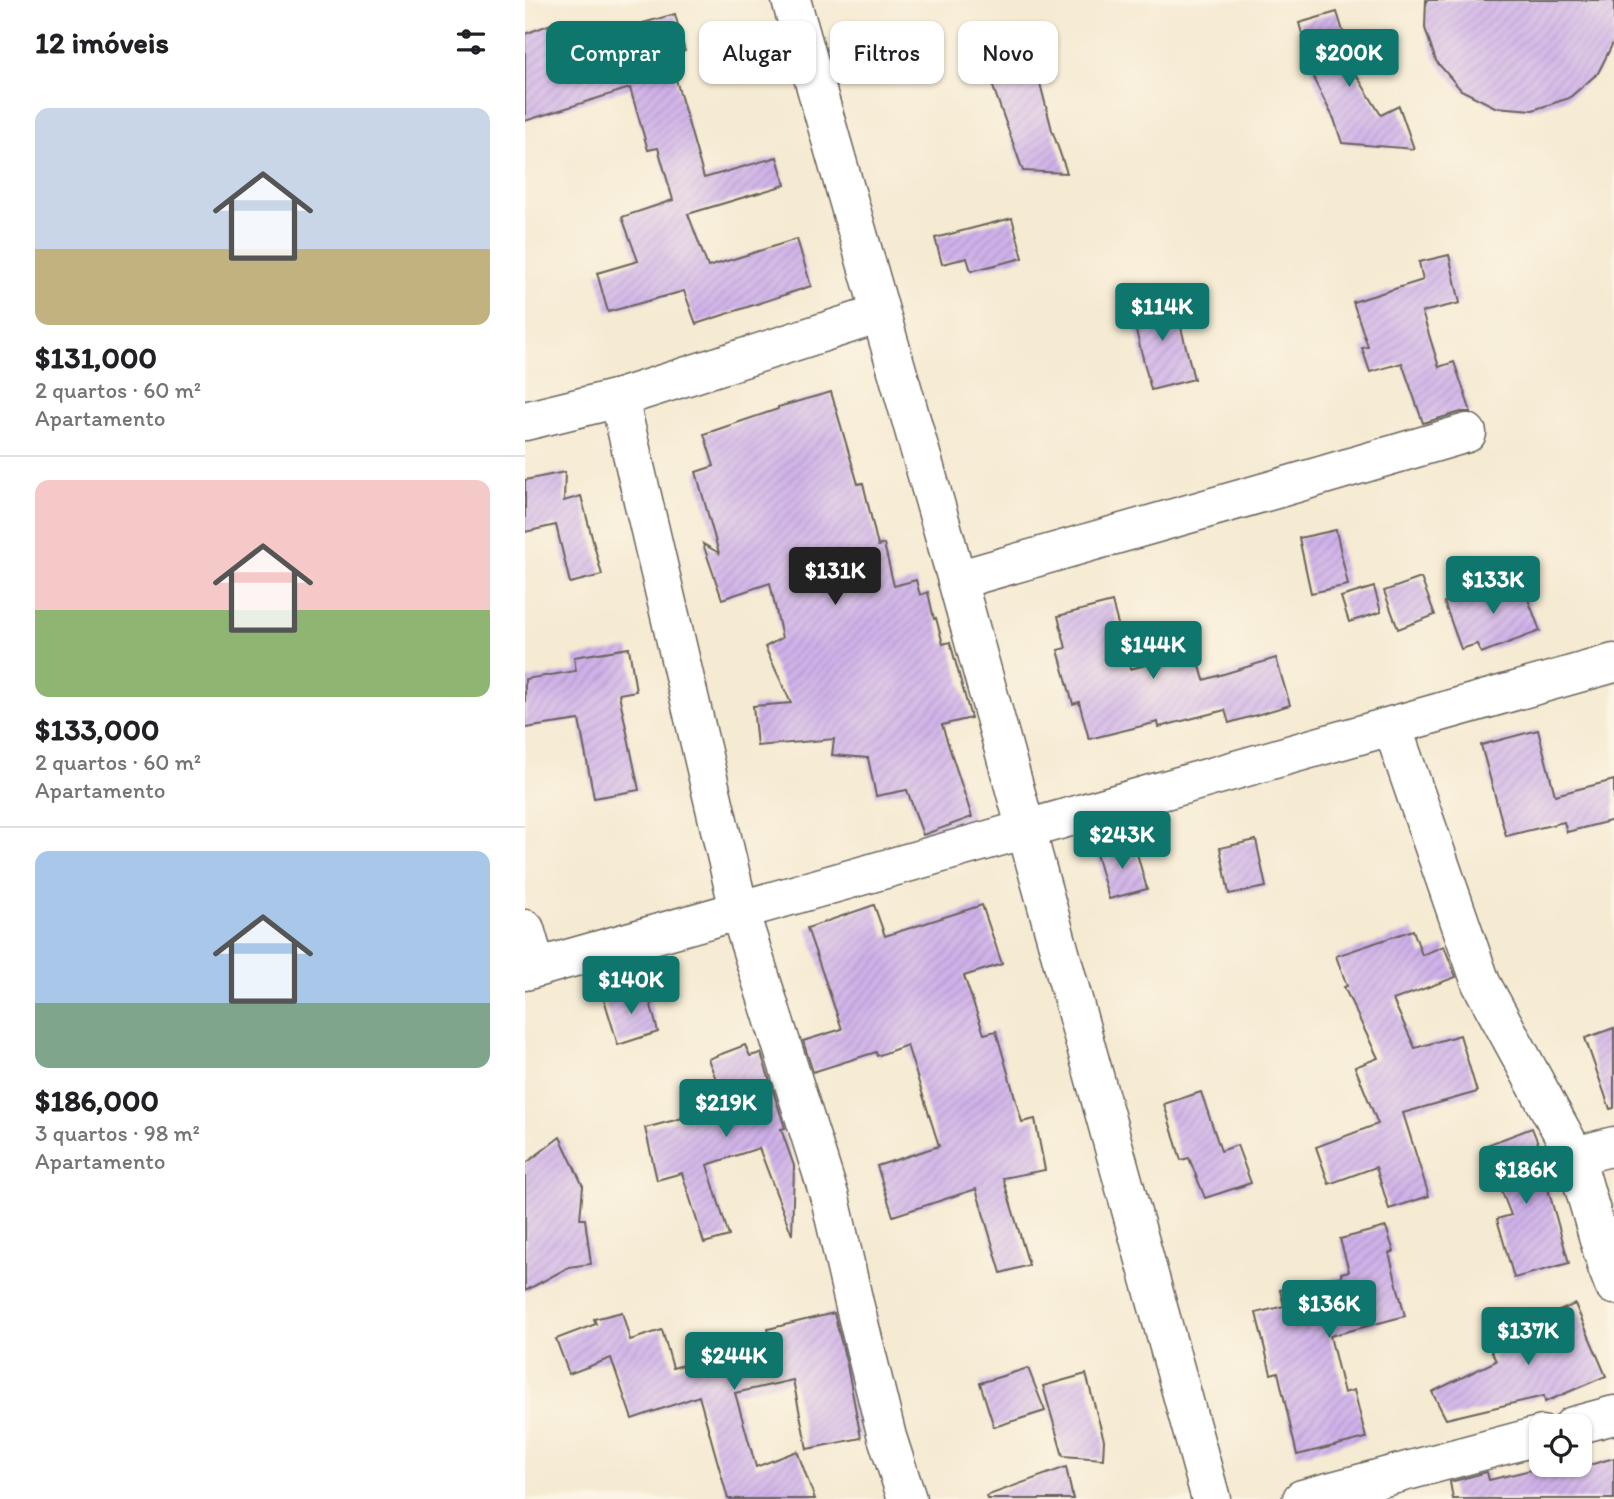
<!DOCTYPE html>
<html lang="pt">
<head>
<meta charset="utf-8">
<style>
  :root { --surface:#fff; --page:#f2f2f2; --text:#202124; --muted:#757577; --line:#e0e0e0; --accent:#0f766e }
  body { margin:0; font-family:Itim,sans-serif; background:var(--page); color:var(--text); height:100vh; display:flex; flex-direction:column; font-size:26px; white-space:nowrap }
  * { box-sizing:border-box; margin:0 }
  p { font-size:23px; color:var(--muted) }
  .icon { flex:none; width:38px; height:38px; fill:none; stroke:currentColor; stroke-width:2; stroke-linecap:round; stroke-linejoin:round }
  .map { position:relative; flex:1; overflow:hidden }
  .sheet { display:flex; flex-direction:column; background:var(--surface); width:525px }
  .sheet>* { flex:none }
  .hud { position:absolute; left:21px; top:21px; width:665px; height:63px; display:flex; gap:14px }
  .fabs { position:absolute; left:1004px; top:1414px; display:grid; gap:14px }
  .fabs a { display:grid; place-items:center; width:63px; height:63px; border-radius:14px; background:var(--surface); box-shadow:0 2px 5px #0004; font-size:35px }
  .price { position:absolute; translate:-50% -60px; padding:0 16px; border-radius:7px; background:var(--accent); color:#fff; font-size:23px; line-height:46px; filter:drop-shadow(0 2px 4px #0008) }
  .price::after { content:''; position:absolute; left:50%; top:42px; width:21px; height:16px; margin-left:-10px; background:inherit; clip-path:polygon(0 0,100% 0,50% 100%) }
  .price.selected { background:#222; color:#fff }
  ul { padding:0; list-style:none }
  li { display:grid; align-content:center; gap:14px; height:371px; padding:0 35px }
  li+li { border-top:2px solid var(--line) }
  li span { display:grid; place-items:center; height:217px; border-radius:14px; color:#555 }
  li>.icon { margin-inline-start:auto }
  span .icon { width:126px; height:126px; fill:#fffc; stroke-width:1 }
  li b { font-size:30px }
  h2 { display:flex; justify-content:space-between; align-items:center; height:84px; padding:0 35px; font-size:30px }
  .pill { padding:0 24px; border-radius:14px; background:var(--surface); box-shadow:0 2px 5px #0004; font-size:24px; line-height:63px }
  .pill.selected { background:var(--accent); color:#fff }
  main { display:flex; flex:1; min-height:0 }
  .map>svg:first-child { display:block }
  .building { fill:url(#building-hatch) }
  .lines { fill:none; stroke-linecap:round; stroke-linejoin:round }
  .minor-casing { stroke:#68645c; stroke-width:41 }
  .minor { stroke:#fff; stroke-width:38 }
</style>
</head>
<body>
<main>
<section class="sheet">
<h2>12 imóveis<svg class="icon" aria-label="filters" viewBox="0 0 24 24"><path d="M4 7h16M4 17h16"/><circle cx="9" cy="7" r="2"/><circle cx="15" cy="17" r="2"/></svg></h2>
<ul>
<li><span style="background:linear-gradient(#c9d6e8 65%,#c2b280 0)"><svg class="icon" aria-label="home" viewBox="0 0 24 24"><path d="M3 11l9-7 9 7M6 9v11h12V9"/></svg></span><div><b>$131,000</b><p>2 quartos · 60 m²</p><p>Apartamento</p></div></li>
<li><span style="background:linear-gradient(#f6c9c9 60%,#8fb573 0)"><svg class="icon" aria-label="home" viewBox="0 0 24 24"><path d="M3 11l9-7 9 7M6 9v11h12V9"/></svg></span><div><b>$133,000</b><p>2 quartos · 60 m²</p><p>Apartamento</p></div></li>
<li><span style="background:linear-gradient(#a9c7e8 70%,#7fa58c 0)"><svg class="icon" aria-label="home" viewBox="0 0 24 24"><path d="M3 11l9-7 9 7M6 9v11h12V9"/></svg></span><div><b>$186,000</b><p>3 quartos · 98 m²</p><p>Apartamento</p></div></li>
</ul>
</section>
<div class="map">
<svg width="1089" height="1499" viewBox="0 0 1089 1499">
  <defs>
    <pattern id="building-hatch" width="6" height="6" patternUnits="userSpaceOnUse" patternTransform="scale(1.75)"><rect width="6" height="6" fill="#cfb1e9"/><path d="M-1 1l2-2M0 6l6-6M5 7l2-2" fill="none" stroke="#b198c7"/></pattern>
  </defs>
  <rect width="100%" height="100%" fill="#fcf5e5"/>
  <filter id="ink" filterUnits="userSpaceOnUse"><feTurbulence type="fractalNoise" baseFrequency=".0143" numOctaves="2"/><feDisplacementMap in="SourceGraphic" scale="14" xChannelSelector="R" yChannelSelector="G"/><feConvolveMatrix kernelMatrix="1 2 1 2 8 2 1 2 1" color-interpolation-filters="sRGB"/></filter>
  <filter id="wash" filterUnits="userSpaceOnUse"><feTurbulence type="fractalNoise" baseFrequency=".00686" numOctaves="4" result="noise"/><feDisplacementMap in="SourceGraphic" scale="28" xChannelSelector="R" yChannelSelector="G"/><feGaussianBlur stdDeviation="1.57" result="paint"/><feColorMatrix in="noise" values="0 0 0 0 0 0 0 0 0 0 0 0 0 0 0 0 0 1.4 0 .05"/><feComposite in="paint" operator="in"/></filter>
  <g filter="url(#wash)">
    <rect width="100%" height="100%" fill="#f5ead2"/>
    <g id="blocks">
      <g class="building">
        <polygon points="901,0 1089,0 1089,41 1073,73 1044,98 1008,110 970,107 936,90 911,61 900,28"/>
        <polygon points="812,12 826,57 825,65 856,115 874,106 889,149 817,143 809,119 791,84 774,23"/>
        <polygon points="150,14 160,51 144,55 179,178 252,157 260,185 163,214 183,267 272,239 286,286 171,324 159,291 83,312 72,273 113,261 97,217 148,200 133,148 123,150 105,88 0,121 0,34 26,24 36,53 56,55 126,50 118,23"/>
        <polygon points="506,48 527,130 542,173 498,171 461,67 463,66 461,59"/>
        <polygon points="487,218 498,258 446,271 442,258 417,264 410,238"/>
        <polygon points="924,255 935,303 897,312 914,367 929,362 946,412 936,412 898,423 877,363 845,372 837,348 843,347 828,302 898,280 894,262"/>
        <polygon points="648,296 669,379 626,390 605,307"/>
        <polygon points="306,392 333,484 338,483 353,546 359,544 369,586 391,580 395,595 403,592 409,619 411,618 418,644 425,642 446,718 417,725 447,817 398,835 382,790 351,796 343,758 307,755 309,739 232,746 228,706 266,703 240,647 257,638 245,583 197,599 178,544 194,553 171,472 189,466 179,434 253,409 253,407"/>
        <polygon points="40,472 39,501 56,496 77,575 45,583 31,525 0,532 0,480"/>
        <polygon points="811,530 823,585 786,593 774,538"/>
        <polygon points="994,575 1015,631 956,653 952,644 936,649 919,602"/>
        <polygon points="896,578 910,615 873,629 859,591"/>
        <polygon points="849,587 856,612 824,622 816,597"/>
        <polygon points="587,602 605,669 671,652 679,680 751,658 765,705 704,723 700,710 634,727 633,722 564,739 554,702 548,704 533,650 541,648 533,616"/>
        <polygon points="104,648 111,691 94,694 114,790 69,798 54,720 0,728 0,679 51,671 49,657"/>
        <polygon points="1013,730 1030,795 1089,780 1089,820 1042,832 1039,822 981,836 956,745"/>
        <polygon points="731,840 741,887 704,894 695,848"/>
        <polygon points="609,843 622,889 584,899 571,854"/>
        <polygon points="349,905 360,936 457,905 477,964 439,976 459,1034 471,1031 497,1122 510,1119 520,1170 478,1178 504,1265 476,1273 451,1189 368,1216 352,1166 414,1146 382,1045 352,1056 351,1052 288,1072 278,1041 317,1029 282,928"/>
        <polygon points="888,930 897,955 919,946 931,977 868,1000 890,1048 935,1035 952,1092 878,1113 904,1196 864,1209 851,1167 804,1184 791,1147 853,1124 830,1067 853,1058 819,987 822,986 811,956"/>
        <polygon points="122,990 133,1032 93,1045 79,999"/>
        <polygon points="1089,1028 1089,1108 1085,1109 1060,1038"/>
        <polygon points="220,1045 225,1056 236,1053 260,1128 256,1129 269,1166 267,1235 234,1148 182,1165 204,1236 179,1243 157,1173 132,1180 120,1128 154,1119 201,1104 183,1059"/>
        <polygon points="676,1092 696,1151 712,1145 726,1183 680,1198 664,1158 656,1160 639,1104"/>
        <polygon points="1007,1128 1021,1163 1016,1164 1044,1263 989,1278 972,1219 986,1215 959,1146"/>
        <polygon points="35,1137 58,1186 55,1219 60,1219 66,1264 44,1267 0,1291 0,1164"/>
        <polygon points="861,1227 869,1252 864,1253 880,1316 805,1336 819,1393 829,1390 841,1438 772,1455 753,1372 746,1374 731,1313 759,1306 755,1290 817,1276 816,1273 824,1271 815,1239"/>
        <polygon points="1050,1304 1081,1376 1020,1402 1019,1396 921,1419 907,1392 971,1361 962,1342"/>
        <polygon points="97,1312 105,1340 137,1330 148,1368 236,1341 243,1364 244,1338 245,1338 243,1329 309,1313 322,1365 336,1438 282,1449 268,1380 210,1393 231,1467 272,1451 290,1499 203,1499 174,1396 107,1419 86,1358 44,1374 31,1339 71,1324 69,1319"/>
        <polygon points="503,1368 520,1411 469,1427 455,1383"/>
        <polygon points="561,1374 579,1440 578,1459 538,1456 518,1386"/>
        <polygon points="1089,1458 1089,1499 928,1499 925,1482 962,1472 964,1480 1027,1465 1056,1465 1057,1467"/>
        <polygon points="541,1467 548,1499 462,1499 461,1496"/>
      </g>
    </g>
  </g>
  <g filter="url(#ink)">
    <use href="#blocks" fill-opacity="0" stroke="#68645c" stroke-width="2"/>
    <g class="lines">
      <defs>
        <g id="minor">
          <polyline points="266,0 432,580 686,1499"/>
          <polyline points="94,398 214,910 305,1198 329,1303 362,1437 382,1499"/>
          <polyline points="0,421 94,398 355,314"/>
          <polyline points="432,580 751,489 942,433"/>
          <polyline points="867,726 956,983 1050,1156 1082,1267 1089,1285"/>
          <polyline points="0,929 11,967"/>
          <polyline points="0,971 1089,663"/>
          <polyline points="1050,1156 1089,1146"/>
          <polyline points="1048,1426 1089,1415"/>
          <polyline points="777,1499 1017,1435"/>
        </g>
      </defs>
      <use href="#minor" class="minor-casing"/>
      <use href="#minor" class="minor"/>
    </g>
  </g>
</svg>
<div class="fabs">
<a><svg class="icon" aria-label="locate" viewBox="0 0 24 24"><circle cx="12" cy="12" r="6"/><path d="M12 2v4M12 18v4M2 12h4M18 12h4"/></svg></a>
</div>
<b class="price" style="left:824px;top:89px">$200K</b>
<b class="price" style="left:637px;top:343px">$114K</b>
<b class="price selected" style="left:310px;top:607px">$131K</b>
<b class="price" style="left:968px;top:616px">$133K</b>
<b class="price" style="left:628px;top:681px">$144K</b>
<b class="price" style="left:597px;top:871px">$243K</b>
<b class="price" style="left:106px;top:1016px">$140K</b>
<b class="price" style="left:201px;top:1139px">$219K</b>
<b class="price" style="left:1001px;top:1206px">$186K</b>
<b class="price" style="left:804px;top:1340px">$136K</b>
<b class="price" style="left:1003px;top:1367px">$137K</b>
<b class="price" style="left:209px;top:1392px">$244K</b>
<div class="hud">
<a class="pill selected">Comprar</a>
<a class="pill">Alugar</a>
<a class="pill">Filtros</a>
<a class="pill">Novo</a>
</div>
</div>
</main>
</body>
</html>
